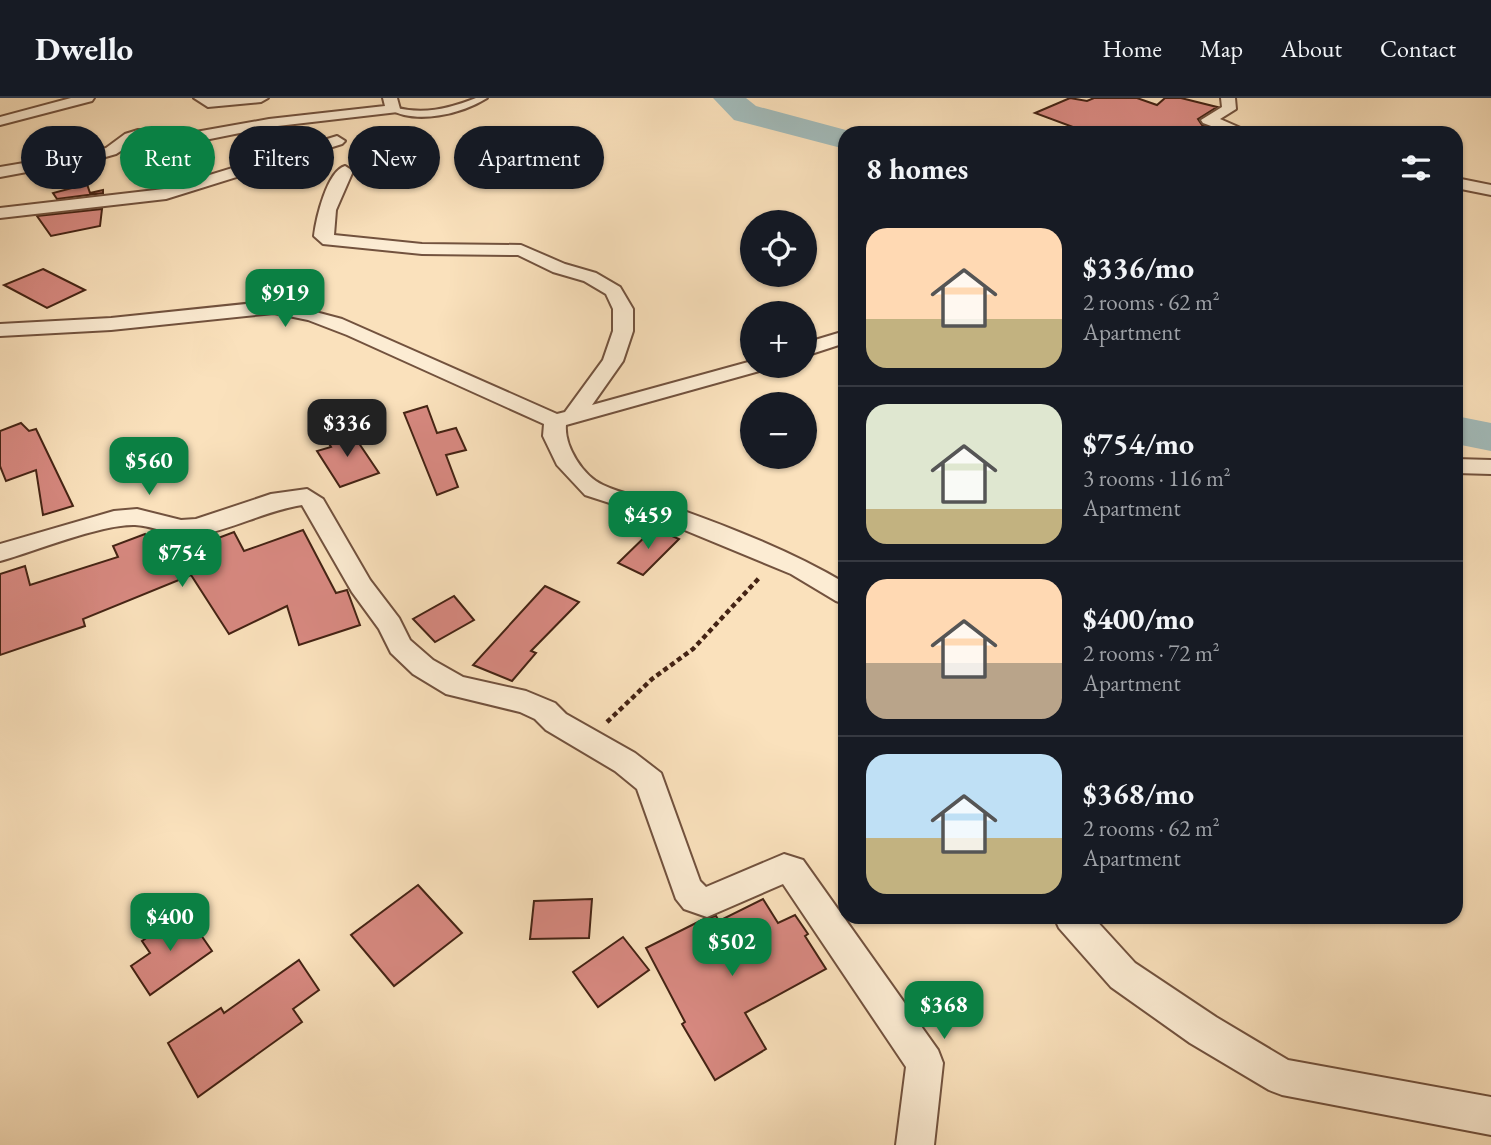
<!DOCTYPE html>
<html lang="en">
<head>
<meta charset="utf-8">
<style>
  :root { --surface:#171b24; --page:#242831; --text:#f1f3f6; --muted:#9ea1a6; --line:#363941; --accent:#0b8043 }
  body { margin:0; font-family:"EB Garamond",serif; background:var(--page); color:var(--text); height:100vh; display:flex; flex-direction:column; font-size:26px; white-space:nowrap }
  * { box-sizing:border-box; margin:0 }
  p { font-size:23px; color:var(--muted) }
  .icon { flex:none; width:38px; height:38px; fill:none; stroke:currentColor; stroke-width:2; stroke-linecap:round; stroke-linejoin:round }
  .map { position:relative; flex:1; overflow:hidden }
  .details { position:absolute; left:838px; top:28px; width:625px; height:798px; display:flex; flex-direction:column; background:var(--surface); border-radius:21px; box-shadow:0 2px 5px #0004 }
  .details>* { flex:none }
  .banner { position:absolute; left:21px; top:28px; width:665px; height:63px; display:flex; gap:14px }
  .controls { position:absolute; left:740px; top:112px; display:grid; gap:14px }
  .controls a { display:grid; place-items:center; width:77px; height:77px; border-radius:50%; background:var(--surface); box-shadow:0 2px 5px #0004; font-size:35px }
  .price { position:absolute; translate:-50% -60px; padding:0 16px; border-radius:14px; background:var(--accent); color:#fff; font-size:23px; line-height:46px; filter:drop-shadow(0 2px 4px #0008) }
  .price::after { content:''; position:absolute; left:50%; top:42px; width:21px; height:16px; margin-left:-10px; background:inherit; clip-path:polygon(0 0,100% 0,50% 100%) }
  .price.on { background:#222; color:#fff }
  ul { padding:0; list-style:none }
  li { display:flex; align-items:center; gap:21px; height:175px; padding:0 28px }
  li+li { border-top:2px solid var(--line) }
  li span { display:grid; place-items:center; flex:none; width:196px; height:140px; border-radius:21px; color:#555 }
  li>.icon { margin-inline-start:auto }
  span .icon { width:84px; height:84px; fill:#fffc; stroke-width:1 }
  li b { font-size:30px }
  h2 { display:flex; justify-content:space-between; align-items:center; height:84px; padding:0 28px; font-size:30px }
  .tag { padding:0 24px; border-radius:32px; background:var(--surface); box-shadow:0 2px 5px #0004; font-size:24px; line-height:63px }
  .tag.on { background:var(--accent); color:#fff }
  header { display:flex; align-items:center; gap:42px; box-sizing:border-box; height:98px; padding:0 35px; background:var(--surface); border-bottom:2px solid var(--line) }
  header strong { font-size:33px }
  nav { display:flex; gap:38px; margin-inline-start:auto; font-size:24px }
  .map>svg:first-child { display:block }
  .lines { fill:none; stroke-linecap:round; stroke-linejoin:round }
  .river { fill:#a2bbba; fill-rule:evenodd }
  .building { fill:#d88981; stroke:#442314; stroke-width:2 }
  .service-casing { stroke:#72523e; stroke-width:4 }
  .minor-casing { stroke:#72523e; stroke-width:4 }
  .path { stroke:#442314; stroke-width:4.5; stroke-dasharray:5 3.5; stroke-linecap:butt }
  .service { fill:#fcecd3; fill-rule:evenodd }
  .minor { fill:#fcecd3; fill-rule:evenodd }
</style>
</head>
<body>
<header>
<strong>Dwello</strong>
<nav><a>Home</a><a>Map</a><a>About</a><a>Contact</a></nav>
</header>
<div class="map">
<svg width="1491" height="1047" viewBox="0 0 1491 1047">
  <rect width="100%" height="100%" fill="#fae1bc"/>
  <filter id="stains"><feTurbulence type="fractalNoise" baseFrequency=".00286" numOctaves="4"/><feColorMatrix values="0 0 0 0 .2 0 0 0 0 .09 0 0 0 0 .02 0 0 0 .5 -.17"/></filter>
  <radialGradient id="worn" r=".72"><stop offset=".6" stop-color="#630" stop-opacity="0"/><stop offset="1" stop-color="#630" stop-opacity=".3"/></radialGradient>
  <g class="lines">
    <g class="river">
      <polygon points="713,0 746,0 756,8 857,35 845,35 845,51 734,22"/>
      <polygon points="1456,318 1491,325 1491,353 1456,346"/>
    </g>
  </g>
  <g class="building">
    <polygon points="1070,0 1087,3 1094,0 1137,0 1157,7 1165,0 1181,0 1217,9 1198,21 1202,27 1213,32 1206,35 1185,31 1177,35 1132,35 1121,31 1112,35 1089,35 1035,15"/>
    <polygon points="87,86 90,95 103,92 103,95 57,101 53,95"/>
    <polygon points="102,111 100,128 51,138 37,118"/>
    <polygon points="43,171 85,192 47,210 4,187"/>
    <polygon points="427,308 437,335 456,330 466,352 446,357 458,389 437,397 404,315"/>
    <polygon points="21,325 29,333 36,331 73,408 43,417 36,372 6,383 0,368 0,333"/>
    <polygon points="350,332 379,375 340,389 317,353 331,349 325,339"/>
    <polygon points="654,430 679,441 643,477 618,465"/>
    <polygon points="303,432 336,495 347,492 360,527 299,547 287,508 229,536 191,477 83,521 85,528 0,557 0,476 25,468 30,487 118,459 113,448 145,436 154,453 158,452 163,461 234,434 244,453"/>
    <polygon points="545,488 579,504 531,553 536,555 512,583 473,567"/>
    <polygon points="454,498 474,522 435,544 413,521"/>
    <polygon points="418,787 462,835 394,888 351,837"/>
    <polygon points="592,801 589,840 530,841 534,803"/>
    <polygon points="763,801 778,825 795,817 808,836 805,838 826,871 745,915 766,951 715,982 682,926 685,924 646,850 704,821 716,818 719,823"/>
    <polygon points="185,814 212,853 150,897 131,868 150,855 142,843"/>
    <polygon points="623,839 649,872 598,909 573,874"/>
    <polygon points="299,862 319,892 293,911 302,924 198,999 168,945 221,910 224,915"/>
  </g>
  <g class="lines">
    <defs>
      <path id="service" d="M476,0h11c-25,16 -71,27 -98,11l4,-2c30,8 55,2 83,-9z"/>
      <g id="minor">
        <polygon points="71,0 94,0 92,3 0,27 0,19"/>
        <polygon points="194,0 268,0 261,4 208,9"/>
        <polygon points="383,0 397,0 400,11 398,14 269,29 190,45 138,42 116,56 102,60 0,79 0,69 95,53 106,50 125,36 138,32 190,35 269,21 385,8"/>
        <polygon points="1221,0 1235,0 1236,11 1220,21 1252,35 1230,35 1203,25 1201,22 1222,9"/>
        <polygon points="337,38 345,43 342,46 166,101 0,120 0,110 164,91"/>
        <path d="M345,68l8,5 -17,39 -2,25 88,9 99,1 44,19 31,9 24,14 13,22v22l-10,30 -31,44 160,-44v5h14l-3,4 -197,55c-2,21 17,51 37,60 21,10 45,13 67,21 59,21 121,45 175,77v21l-9,-3 -45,-27 -138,-57 -68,-22 -28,-30 -14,-29 1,-12 -197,-89 -39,-15 -34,-7 -163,17 -111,6v-12l111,-6 163,-17 68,18 215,95 8,-2 38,-52 10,-29v-22l-7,-15 -22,-13 -31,-9 -35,-17 -96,-1 -99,-10 -9,-8c2,-17 13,-65 31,-70z"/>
        <polygon points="1456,80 1491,87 1491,97 1456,90"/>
        <polygon points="845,233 845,245 805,258 805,245"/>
        <polygon points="1456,361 1491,362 1491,376 1456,375"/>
        <path d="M307,391l16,10 47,81 29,38 11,22 23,20 30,17 63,14 29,12 11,11 69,39 26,20 39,108 6,6 78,-33 19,6 135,190 5,13 -9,82h-38l10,-78 -123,-183 -76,33 -23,-8 -8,-10 -39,-110 -22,-18 -69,-41 -11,-11 -15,-7 -74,-18 -33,-20 -22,-21 -12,-24 -27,-37 -50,-87c-37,6 -68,24 -103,30 -23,4 -42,-9 -64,-10 -34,-1 -99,26 -135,36v-17l114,-33 23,-2 44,11 15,-1 75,-25z"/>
        <polygon points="1054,819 1093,819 1135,865 1216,919 1288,962 1491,999 1491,1037 1282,997 1269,992 1190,945 1111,889 1059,830"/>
      </g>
    </defs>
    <use href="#service" class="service-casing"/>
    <use href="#minor" class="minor-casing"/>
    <polyline class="path" points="607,624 652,581 693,551 760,479"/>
    <use href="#service" class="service"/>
    <use href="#minor" class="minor"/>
  </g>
  <rect width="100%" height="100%" filter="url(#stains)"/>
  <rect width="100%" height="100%" fill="url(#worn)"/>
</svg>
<div class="controls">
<a><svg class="icon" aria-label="locate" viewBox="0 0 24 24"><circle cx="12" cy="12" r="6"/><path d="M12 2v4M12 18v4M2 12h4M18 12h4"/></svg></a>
<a>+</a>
<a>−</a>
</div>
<b class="price" style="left:285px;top:231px">$919</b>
<b class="price on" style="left:347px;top:361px">$336</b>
<b class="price" style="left:149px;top:399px">$560</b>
<b class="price" style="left:648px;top:453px">$459</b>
<b class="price" style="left:182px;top:491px">$754</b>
<b class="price" style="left:170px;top:855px">$400</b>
<b class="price" style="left:732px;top:880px">$502</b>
<b class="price" style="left:944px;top:943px">$368</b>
<div class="banner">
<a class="tag">Buy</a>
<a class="tag on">Rent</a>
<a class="tag">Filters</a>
<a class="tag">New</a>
<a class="tag">Apartment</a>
</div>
<section class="details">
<h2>8 homes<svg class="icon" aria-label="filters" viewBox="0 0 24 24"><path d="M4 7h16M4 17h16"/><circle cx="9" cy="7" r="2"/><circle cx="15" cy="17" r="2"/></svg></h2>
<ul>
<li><span style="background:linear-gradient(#ffd9b3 65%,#c2b280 0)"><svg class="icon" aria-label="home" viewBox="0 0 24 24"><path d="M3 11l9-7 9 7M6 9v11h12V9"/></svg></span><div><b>$336/mo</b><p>2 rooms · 62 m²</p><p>Apartment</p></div></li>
<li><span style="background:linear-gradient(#dfe7d0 75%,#c2b280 0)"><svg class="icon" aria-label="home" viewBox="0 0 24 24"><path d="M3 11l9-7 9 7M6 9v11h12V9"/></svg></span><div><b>$754/mo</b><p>3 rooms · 116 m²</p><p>Apartment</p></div></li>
<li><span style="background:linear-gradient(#ffd9b3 60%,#b9a48a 0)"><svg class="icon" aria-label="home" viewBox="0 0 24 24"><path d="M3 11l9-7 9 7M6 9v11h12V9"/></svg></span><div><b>$400/mo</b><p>2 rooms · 72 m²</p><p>Apartment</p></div></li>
<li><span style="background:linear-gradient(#bfe0f5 60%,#c2b280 0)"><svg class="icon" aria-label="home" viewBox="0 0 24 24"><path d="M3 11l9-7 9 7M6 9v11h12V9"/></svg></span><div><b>$368/mo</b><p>2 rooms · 62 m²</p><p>Apartment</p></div></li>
</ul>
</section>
</div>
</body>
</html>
